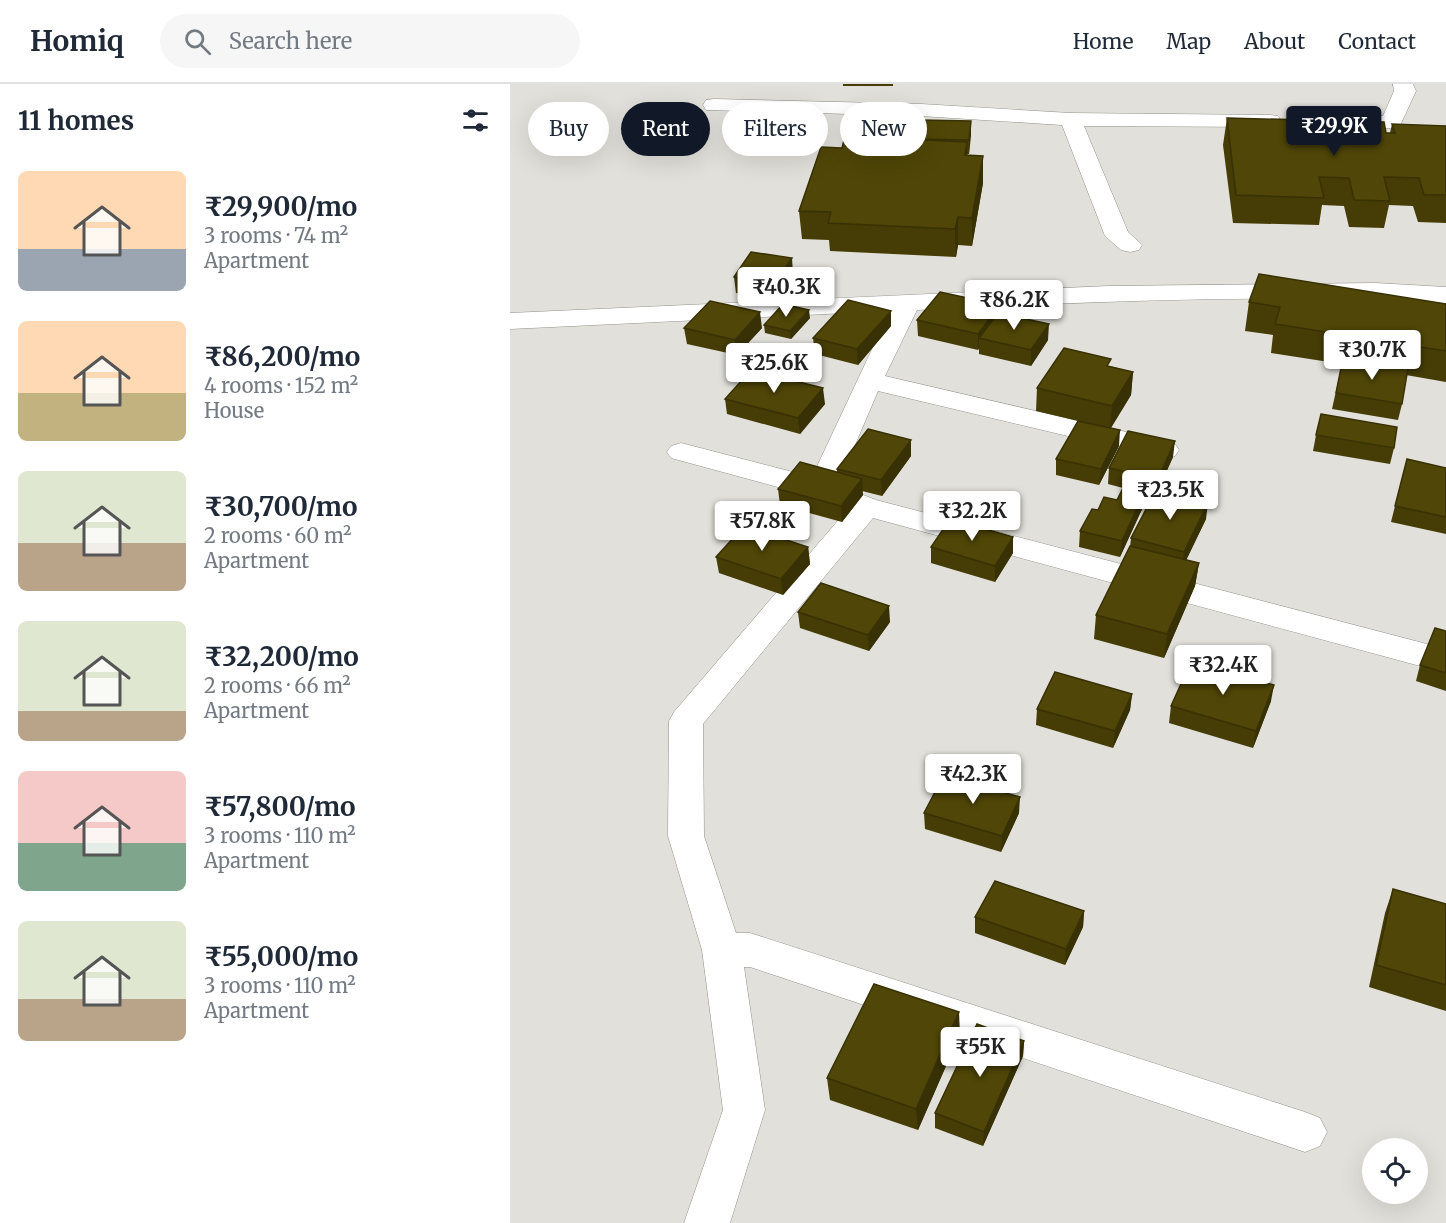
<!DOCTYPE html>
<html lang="en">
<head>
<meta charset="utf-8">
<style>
  :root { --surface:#fff; --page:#f6f6f7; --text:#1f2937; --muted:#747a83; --line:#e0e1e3; --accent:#111827 }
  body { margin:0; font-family:Merriweather,serif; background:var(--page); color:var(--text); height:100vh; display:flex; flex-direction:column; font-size:22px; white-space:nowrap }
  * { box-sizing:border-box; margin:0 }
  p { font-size:20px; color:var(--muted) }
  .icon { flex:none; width:33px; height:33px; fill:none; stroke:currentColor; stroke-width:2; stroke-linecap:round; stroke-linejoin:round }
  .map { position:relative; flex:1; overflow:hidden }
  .details { display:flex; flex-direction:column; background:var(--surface); width:510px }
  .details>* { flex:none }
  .guide { position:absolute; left:18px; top:18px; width:570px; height:54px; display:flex; gap:12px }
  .fabs { position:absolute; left:852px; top:1054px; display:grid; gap:12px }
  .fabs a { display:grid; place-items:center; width:66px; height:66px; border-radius:50%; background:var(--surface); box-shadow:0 6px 24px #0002; font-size:30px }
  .price { position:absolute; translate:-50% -51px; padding:0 14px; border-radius:6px; background:#fff; color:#222; font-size:20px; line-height:39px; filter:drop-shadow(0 2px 3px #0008) }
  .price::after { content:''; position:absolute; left:50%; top:36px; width:18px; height:14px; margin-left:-9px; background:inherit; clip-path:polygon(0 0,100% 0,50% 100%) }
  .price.current { background:var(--accent); color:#fff }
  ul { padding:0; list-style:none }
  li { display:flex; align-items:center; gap:18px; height:150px; padding:0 18px }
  li span { display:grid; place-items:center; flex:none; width:168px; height:120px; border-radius:9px; color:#555 }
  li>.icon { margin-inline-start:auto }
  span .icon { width:72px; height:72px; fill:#fffc; stroke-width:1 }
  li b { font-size:26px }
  h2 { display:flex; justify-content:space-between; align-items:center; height:72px; padding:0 18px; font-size:26px }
  .tag { padding:0 21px; border-radius:27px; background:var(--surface); box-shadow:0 6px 24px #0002; font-size:21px; line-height:54px }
  .tag.current { background:var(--accent); color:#fff }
  header { display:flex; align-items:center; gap:36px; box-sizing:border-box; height:84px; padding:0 30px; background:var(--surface); border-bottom:2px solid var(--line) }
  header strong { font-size:28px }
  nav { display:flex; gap:33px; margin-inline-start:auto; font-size:21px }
  .search { width:420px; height:54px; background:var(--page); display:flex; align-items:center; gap:15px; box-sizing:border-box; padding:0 21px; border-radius:33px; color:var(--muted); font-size:22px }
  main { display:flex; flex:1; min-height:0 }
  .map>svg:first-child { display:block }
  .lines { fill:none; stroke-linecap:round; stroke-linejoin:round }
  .minor-casing { stroke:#91918b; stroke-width:1 }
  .minor { fill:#fff; fill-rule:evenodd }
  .wall { fill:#453c06 }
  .shaded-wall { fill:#383105 }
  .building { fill:#504607; stroke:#383105; stroke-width:1.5 }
</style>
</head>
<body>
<header>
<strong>Homiq</strong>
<div class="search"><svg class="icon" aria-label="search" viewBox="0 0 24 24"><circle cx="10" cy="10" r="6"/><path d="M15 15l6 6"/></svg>Search here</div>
<nav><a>Home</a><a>Map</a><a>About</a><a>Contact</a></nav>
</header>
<main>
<section class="details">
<h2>11 homes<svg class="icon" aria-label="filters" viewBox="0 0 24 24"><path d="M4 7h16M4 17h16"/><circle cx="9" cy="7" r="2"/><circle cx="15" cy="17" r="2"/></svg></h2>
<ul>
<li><span style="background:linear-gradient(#ffd9b3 65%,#9aa5b1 0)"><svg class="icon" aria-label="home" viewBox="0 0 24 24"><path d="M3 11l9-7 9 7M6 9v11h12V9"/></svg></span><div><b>₹29,900/mo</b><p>3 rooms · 74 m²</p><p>Apartment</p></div></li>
<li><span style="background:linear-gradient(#ffd9b3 60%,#c2b280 0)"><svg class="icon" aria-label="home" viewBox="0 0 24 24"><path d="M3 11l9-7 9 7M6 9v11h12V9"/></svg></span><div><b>₹86,200/mo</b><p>4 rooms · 152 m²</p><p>House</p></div></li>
<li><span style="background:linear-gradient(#dfe7d0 60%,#b9a48a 0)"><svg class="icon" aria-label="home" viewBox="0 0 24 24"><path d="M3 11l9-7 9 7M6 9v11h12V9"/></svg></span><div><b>₹30,700/mo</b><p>2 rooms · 60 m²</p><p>Apartment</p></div></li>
<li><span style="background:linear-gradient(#dfe7d0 75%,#b9a48a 0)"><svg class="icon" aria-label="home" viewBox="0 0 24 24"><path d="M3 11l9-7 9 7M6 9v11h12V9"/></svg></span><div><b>₹32,200/mo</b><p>2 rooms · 66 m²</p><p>Apartment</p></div></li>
<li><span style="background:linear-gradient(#f6c9c9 60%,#7fa58c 0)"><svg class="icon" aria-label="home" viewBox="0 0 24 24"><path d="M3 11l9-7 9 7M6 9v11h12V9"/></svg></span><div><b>₹57,800/mo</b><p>3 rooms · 110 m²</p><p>Apartment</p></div></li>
<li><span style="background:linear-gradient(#dfe7d0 65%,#b9a48a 0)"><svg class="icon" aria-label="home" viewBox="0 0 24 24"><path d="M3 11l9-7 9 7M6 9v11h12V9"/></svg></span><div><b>₹55,000/mo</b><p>3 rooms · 110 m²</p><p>Apartment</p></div></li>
</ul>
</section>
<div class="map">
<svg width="936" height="1139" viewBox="0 0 936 1139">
  <rect width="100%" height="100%" fill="#e1e0da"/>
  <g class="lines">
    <defs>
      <g id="minor">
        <polygon points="883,0 903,0 906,7 889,44 829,45 821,43 818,38 821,33 873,32 884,7"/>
        <polygon points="204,15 411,20 560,29 760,31 768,32 771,37 768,42 760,43 574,42 618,148 632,161 629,166 620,168 611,166 595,152 552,41 411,32 196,26 193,21 196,16"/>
        <path d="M865,199l71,4v16c-176,-10 -353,-1 -529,7l-32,66 280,65 10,3 4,6 -4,6 -10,3 -287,-68 -40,94 38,15 570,149v24l-573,-155 -170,206 1,112 32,97h14l555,179 15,6 7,14 -7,14 -15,6 -555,-185h-6l21,143 -35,113h-46l39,-113 -21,-160 -34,-114 1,-115 5,-9 173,-202 -36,-14 -140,-38 -4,-6 4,-6 10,-3 131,34 78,-166 -380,18v-16l598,-27z"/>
      </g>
    </defs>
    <use href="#minor" class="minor-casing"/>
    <use href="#minor" class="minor"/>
  </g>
  <g class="wall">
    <rect x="333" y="0" width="50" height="2"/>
    <polygon points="717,34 876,49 880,49 882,40 936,42 936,139 908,138 903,122 879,121 874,144 839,143 834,122 812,121 809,141 723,139 713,61"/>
    <polygon points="461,37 459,70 457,70 457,71 473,72 473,99 462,162 448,161 446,173 320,167 319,156 292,155 289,127 332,64 408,56"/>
    <polygon points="283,190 267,215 226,209 224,193"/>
    <polygon points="739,218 936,220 936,298 896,291 892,320 888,336 822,325 832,280 761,269 763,251 735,247"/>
    <polygon points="490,221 490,229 538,256 521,282 469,270 469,264 468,266 408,252 407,236"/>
    <polygon points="300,234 281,255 255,249 254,241"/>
    <polygon points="381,242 348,281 305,270 303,254"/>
    <polygon points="174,244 252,244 227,271 177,260"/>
    <polygon points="600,282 623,288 621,311 601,344 609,362 589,401 546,391 546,375 568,337 526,327 527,304"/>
    <polygon points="215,315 315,320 290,350 217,330"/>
    <polygon points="806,351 884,364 880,380 803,367"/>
    <polygon points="401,356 401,372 372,412 352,407 353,411 332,438 270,421 268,405 327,388 327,385"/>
    <polygon points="663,373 648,406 696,435 676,476 689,479 685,502 654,574 584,555 586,531 620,463 621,454 644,411 635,409 633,423 610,473 569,463 570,447 588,426 607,416 613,404 598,400 599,384"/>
    <polygon points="936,384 936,450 881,438 885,422"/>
    <polygon points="298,463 300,480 273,511 209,489 206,473"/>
    <polygon points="421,463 503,469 485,498 421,479"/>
    <polygon points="288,528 380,538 359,567 290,544"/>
    <polygon points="936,547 936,607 906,597 910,581"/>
    <polygon points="622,610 620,626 603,664 526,641 527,625"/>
    <polygon points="761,617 743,664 659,639 661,622"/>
    <polygon points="414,729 509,729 491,768 415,745"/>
    <polygon points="883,805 936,820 936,927 859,903 875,829"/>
    <polygon points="574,827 573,843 555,881 465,849 465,833"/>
    <polygon points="450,950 408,1046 320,1016 317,994"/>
    <polygon points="514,957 513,972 473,1062 425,1044 425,1029"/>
  </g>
  <g class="shaded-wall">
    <polygon points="461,37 461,52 459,70 459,56"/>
    <polygon points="457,58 458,85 455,71"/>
    <polygon points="473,72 473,99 462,162 462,134"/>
    <polygon points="448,133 448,161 446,173 445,145"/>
    <polygon points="282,174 283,190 267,215 265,199"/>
    <polygon points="490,221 489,237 469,254 469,264 468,266 468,250"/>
    <polygon points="299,226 300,234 281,255 280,247"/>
    <polygon points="381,227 381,242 348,281 347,265"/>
    <polygon points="250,228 252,244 227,271 225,256"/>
    <polygon points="539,240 538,256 521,282 521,266"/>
    <polygon points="623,288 621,311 600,345 602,322"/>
    <polygon points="313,304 315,320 290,350 288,334"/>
    <polygon points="610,346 609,362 589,401 591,385"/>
    <polygon points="401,356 401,372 372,412 371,396"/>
    <polygon points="665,357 663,373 646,411 648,395"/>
    <polygon points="352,395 353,411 332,438 331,422"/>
    <polygon points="635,407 633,423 610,473 612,457"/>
    <polygon points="698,419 696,435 672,485 674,468"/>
    <polygon points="503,453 503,469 485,498 485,482"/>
    <polygon points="298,463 300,480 273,511 271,495"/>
    <polygon points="689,479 685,502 654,574 657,550"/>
    <polygon points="379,522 380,538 359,567 358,551"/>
    <polygon points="764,601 761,617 743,664 746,647"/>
    <polygon points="622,610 620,626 603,664 605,647"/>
    <polygon points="510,713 509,729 491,768 492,752"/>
    <polygon points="574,827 573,843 555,881 556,865"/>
    <polygon points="449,928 450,950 408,1046 406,1025"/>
    <polygon points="514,957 513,972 473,1062 474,1048"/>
  </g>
  <g class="building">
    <polygon points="717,34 874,38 876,49 885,49 882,40 936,42 936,111 914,111 909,94 874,93 880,117 844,116 839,94 809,93 814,114 726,111"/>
    <polygon points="410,36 461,37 459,56 408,55"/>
    <polygon points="335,52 457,58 455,71 473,72 462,134 448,133 445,145 318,139 321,128 289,127 311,63 332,64"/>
    <polygon points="241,168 282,174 265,199 224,193"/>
    <polygon points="749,190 936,220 936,267 765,240 770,223 739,218"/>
    <polygon points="430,208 490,221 468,250 407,236"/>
    <polygon points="338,216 381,227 347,265 303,254"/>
    <polygon points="200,217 250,228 225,256 174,244"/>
    <polygon points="273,220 299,226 280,247 254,241"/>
    <polygon points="488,229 539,240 521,266 469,254"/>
    <polygon points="554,264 601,275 597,282 623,288 602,322 527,304"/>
    <polygon points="833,274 898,284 892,320 826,309"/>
    <polygon points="241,286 313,304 288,334 215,315"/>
    <polygon points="811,330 887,343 884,364 806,351"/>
    <polygon points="568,337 610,346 591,385 546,375"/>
    <polygon points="358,345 401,356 371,396 327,385"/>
    <polygon points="618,347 665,357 648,395 599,384"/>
    <polygon points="897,375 936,384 936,433 885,422"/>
    <polygon points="290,378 352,395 331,422 268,405"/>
    <polygon points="614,402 635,407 612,457 570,447 582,425 588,426 594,413 607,416"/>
    <polygon points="646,406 698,419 674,468 621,454"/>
    <polygon points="440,435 503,453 485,482 421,463"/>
    <polygon points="234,442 298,463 271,495 206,473"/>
    <polygon points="620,462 689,479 657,550 586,531"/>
    <polygon points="311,499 379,522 358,551 288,528"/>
    <polygon points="925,544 936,547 936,589 910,581"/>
    <polygon points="681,578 764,601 746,647 661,622"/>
    <polygon points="545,588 622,610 605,647 527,625"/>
    <polygon points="434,691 510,713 492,752 414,729"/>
    <polygon points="485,797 574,827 556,865 465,833"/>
    <polygon points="883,805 936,820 936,901 866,881"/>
    <polygon points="364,900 449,928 406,1025 317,994"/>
    <polygon points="467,940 514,957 474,1048 425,1029"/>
  </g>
</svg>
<div class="fabs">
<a><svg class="icon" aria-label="locate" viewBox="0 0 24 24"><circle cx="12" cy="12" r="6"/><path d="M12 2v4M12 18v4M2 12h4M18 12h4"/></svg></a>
</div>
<b class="price current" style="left:824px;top:73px">₹29.9K</b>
<b class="price" style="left:276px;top:234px">₹40.3K</b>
<b class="price" style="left:504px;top:247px">₹86.2K</b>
<b class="price" style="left:862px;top:297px">₹30.7K</b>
<b class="price" style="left:264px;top:310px">₹25.6K</b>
<b class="price" style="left:660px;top:437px">₹23.5K</b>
<b class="price" style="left:462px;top:458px">₹32.2K</b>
<b class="price" style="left:252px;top:468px">₹57.8K</b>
<b class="price" style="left:713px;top:612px">₹32.4K</b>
<b class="price" style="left:463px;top:721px">₹42.3K</b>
<b class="price" style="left:470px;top:994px">₹55K</b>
<div class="guide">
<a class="tag">Buy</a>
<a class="tag current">Rent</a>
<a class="tag">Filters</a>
<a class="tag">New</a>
</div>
</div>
</main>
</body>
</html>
